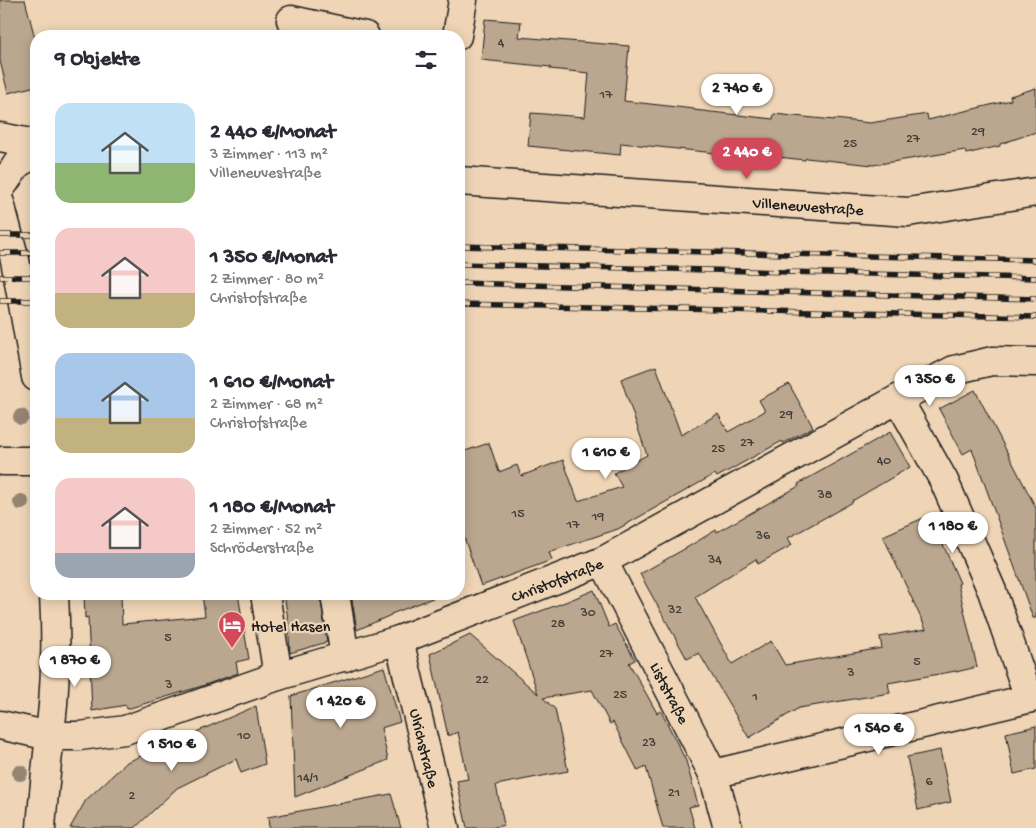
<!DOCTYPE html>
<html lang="de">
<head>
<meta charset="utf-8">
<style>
  :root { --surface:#fff; --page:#f7f7f7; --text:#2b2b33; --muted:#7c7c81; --accent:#d1495b }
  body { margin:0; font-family:"Gochi Hand",sans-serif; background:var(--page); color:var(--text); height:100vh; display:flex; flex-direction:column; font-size:19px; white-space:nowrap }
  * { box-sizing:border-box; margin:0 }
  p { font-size:16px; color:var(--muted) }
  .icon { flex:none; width:28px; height:28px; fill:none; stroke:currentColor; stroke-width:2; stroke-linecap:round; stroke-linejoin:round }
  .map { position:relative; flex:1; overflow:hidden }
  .drawer { position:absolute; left:30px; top:30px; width:435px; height:570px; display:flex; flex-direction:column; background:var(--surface); border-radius:20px; box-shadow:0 2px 12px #0003 }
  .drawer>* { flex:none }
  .price { position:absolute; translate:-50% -42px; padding:0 11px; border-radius:18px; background:#fff; color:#222; font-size:16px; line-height:32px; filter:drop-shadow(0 1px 2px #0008) }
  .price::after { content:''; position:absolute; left:50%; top:30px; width:15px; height:11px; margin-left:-8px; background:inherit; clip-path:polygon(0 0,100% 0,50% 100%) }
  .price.current { background:var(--accent); color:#fff }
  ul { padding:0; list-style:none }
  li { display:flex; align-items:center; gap:15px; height:125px; padding:0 25px }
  li span { display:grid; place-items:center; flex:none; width:140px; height:100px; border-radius:15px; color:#555 }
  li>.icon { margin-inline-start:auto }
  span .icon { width:60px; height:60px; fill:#fffc; stroke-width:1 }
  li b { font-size:21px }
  h2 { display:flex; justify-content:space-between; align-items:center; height:60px; padding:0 25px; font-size:21px }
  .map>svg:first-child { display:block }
  .building { fill:#bba790; stroke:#1c1c1c }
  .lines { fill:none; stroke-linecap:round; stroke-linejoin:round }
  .minor-casing { stroke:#1c1c1c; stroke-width:31 }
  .major-casing { stroke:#1c1c1c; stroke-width:31 }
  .minor { stroke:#efd5b6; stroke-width:28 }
  .major { stroke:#efd5b6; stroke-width:28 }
  .rail-casing { stroke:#1c1c1c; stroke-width:5.5 }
  .rail { stroke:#efd5b6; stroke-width:4; stroke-dasharray:11; stroke-linecap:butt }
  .tree { fill:#948573 }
  .labels { text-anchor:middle; stroke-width:4.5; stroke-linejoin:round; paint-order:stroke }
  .number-label { font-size:14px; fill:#443f39 }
  .street-label { font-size:16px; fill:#1c1c1c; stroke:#efd5b6 }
  .poi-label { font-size:16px; fill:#1c1c1c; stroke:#efd5b6; text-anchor:start }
</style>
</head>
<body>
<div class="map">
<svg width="1036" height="828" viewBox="0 0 1036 828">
  <rect width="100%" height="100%" fill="#efd5b6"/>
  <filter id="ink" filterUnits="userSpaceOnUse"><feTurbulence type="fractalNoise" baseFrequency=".02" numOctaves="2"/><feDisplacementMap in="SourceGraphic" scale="10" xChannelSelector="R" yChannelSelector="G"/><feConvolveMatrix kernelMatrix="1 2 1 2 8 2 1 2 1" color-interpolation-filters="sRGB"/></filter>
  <g filter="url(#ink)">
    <g class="building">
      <polygon points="0,0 25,0 36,42 36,86 8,93 0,61"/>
      <polygon points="485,19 521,22 519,37 629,46 624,101 694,109 694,110 773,119 774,114 834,120 834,119 870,123 927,114 928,120 1011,100 1010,96 1036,88 1036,132 1000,144 1000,146 966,154 965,150 873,165 806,158 805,160 751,154 751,158 715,155 715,153 621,143 620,155 528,146 531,113 585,117 589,73 550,69 551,67 481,60"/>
      <polygon points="656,366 681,435 718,414 728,432 765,411 759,400 789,384 813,427 783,443 782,441 717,477 715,474 618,529 549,552 552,560 481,586 459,523 459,453 489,443 499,472 517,465 521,476 563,460 578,501 622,487 614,473 647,455 621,379"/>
      <polygon points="975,390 1036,508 1036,618 1033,618 972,449 963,454 939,409"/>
      <polygon points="890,432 910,467 852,501 853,502 788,538 792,545 758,564 756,559 695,597 732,664 771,641 785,665 882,648 880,637 926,629 883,536 930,515 960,583 958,584 977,667 956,672 956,671 888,683 890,693 799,708 749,738 699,653 687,659 640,574 688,547 716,530 717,532 799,486 798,484"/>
      <polygon points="594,590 609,627 615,624 635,660 629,663 657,713 661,711 686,761 698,805 689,807 695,828 663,828 646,767 638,771 613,722 610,724 592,690 543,698 555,709 568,771 496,785 504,825 491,828 467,828 457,781 468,779 458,732 448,736 430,654 470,635 538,694 514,621 568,601"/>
      <polygon points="84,594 121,594 122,624 205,616 202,594 238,594 249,659 236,662 238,673 202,686 127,709 126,705 92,711 88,617 85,618"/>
      <polygon points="284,594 320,594 327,642 290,653 288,619"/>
      <polygon points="351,594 438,594 438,596 391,614 391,615 357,630"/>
      <polygon points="384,667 400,722 381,728 388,760 295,797 291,696"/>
      <polygon points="256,706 265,764 241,773 236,759 177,788 135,828 70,828 86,800 127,762"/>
      <polygon points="1036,726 1036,769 1014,774 1006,733"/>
      <polygon points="940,750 951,802 918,810 907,757"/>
      <polygon points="391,794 401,828 269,828 268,817"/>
    </g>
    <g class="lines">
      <defs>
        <g id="minor">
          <polyline points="291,20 365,36"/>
          <polyline points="457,36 463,0"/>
          <polyline points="0,137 36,144"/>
          <path id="s1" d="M459,181l449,31 128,-20"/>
          <polyline points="0,189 18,163 36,154"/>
          <polyline points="898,399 944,481 992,591 1029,698"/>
          <polyline points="2,461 36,461"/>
          <path id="s2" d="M603,561l110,213 15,54"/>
          <polyline points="265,594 278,676"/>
          <polyline points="335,594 345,657"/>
          <path id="s3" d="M399,640l46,188"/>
          <path id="s4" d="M0,725l50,11h30l45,-6 153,-54 121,-36 204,-79 295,-162 56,-29 38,-9 44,1"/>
          <polyline points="713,774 1036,697"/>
        </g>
        <g id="major">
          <polyline points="0,203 15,260 36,377"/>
          <path d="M41,828c3,-41 8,-82 12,-123 3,-37 3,-74 1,-111"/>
        </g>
      </defs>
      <use href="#minor" class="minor-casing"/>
      <use href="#major" class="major-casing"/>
      <use href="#minor" class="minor"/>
      <use href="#major" class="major"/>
      <defs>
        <g id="rail">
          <polyline points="0,235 36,235"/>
          <polyline points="459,246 1036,260"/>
          <polyline points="0,253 36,253"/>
          <polyline points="459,264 1036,278"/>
          <polyline points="0,277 36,277"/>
          <polyline points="459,283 1036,299"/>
          <polyline points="0,301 36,301"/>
          <polyline points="459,304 1036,317"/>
        </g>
      </defs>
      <use href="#rail" class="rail-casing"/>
      <use href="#rail" class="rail"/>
    </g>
    <g class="tree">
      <circle cx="21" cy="417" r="8"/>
      <circle cx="21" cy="502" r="8"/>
      <circle cx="20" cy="773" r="8"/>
    </g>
  </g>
  <defs>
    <symbol id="hotel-pin" viewBox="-11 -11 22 30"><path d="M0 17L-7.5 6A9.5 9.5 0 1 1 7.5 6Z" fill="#d1495b" stroke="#efd5b6"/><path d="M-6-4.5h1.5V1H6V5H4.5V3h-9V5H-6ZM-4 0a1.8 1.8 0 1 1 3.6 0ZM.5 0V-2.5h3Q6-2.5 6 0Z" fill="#fff"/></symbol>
  </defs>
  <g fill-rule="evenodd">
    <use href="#hotel-pin" x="216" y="609" width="32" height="43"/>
  </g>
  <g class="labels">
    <g class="number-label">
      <text x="501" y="46">4</text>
      <text x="606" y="98">17</text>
      <text x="978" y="135">29</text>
      <text x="913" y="142">27</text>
      <text x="850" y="147">25</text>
      <text x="786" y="418">29</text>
      <text x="747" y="446">27</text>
      <text x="718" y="452">25</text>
      <text x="884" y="464">40</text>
      <text x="825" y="498">38</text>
      <text x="518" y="517">15</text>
      <text x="598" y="520">19</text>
      <text x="573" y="528">17</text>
      <text x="763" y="539">36</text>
      <text x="715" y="563">34</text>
      <text x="675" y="613">32</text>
      <text x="588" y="616">30</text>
      <text x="558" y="627">28</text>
      <text x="168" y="641">5</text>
      <text x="606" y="657">27</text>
      <text x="917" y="665">5</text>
      <text x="851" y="676">3</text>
      <text x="482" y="683">22</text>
      <text x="169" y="688">3</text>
      <text x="620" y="698">25</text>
      <text x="755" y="700">1</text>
      <text x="244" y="739">10</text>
      <text x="649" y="746">23</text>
      <text x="308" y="781">14/1</text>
      <text x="929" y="785">6</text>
      <text x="674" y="796">21</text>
      <text x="132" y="799">2</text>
    </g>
    <g class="street-label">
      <text dy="6" stroke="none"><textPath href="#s1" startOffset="350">Villeneuvestraße</textPath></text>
      <text dy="6" stroke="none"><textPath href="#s4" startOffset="584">Christofstraße</textPath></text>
      <text dy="6" stroke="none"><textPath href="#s2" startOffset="148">Liststraße</textPath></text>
      <text dy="6" stroke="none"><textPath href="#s3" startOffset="111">Ulrichstraße</textPath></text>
    </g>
    <g class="poi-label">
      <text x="251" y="631">Hotel Hasen</text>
    </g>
  </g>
</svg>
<b class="price" style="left:737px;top:116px">2 740 €</b>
<b class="price current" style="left:747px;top:180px">2 440 €</b>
<b class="price" style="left:930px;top:407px">1 350 €</b>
<b class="price" style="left:606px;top:480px">1 610 €</b>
<b class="price" style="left:953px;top:554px">1 180 €</b>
<b class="price" style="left:75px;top:688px">1 870 €</b>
<b class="price" style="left:341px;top:729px">1 420 €</b>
<b class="price" style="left:879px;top:756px">1 540 €</b>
<b class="price" style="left:172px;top:772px">1 510 €</b>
<section class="drawer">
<h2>9 Objekte<svg class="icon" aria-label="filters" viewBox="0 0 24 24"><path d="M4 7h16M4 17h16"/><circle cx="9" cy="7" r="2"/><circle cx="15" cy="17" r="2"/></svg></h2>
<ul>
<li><span style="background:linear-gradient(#bfe0f5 60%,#8fb573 0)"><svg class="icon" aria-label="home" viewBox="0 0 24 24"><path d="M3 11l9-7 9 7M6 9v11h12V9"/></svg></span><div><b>2 440 €/Monat</b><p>3 Zimmer · 113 m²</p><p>Villeneuvestraße</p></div></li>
<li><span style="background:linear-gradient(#f6c9c9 65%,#c2b280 0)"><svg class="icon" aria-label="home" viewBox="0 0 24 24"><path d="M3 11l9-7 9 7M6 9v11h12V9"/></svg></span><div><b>1 350 €/Monat</b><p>2 Zimmer · 80 m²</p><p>Christofstraße</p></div></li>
<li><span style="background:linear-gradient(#a9c7e8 65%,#c2b280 0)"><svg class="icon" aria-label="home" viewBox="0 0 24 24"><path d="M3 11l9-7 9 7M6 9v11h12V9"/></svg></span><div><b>1 610 €/Monat</b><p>2 Zimmer · 68 m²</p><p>Christofstraße</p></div></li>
<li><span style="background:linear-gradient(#f6c9c9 75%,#9aa5b1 0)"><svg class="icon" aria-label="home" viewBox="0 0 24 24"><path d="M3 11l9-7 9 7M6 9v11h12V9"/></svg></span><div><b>1 180 €/Monat</b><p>2 Zimmer · 52 m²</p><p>Schröderstraße</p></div></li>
</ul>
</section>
</div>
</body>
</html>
